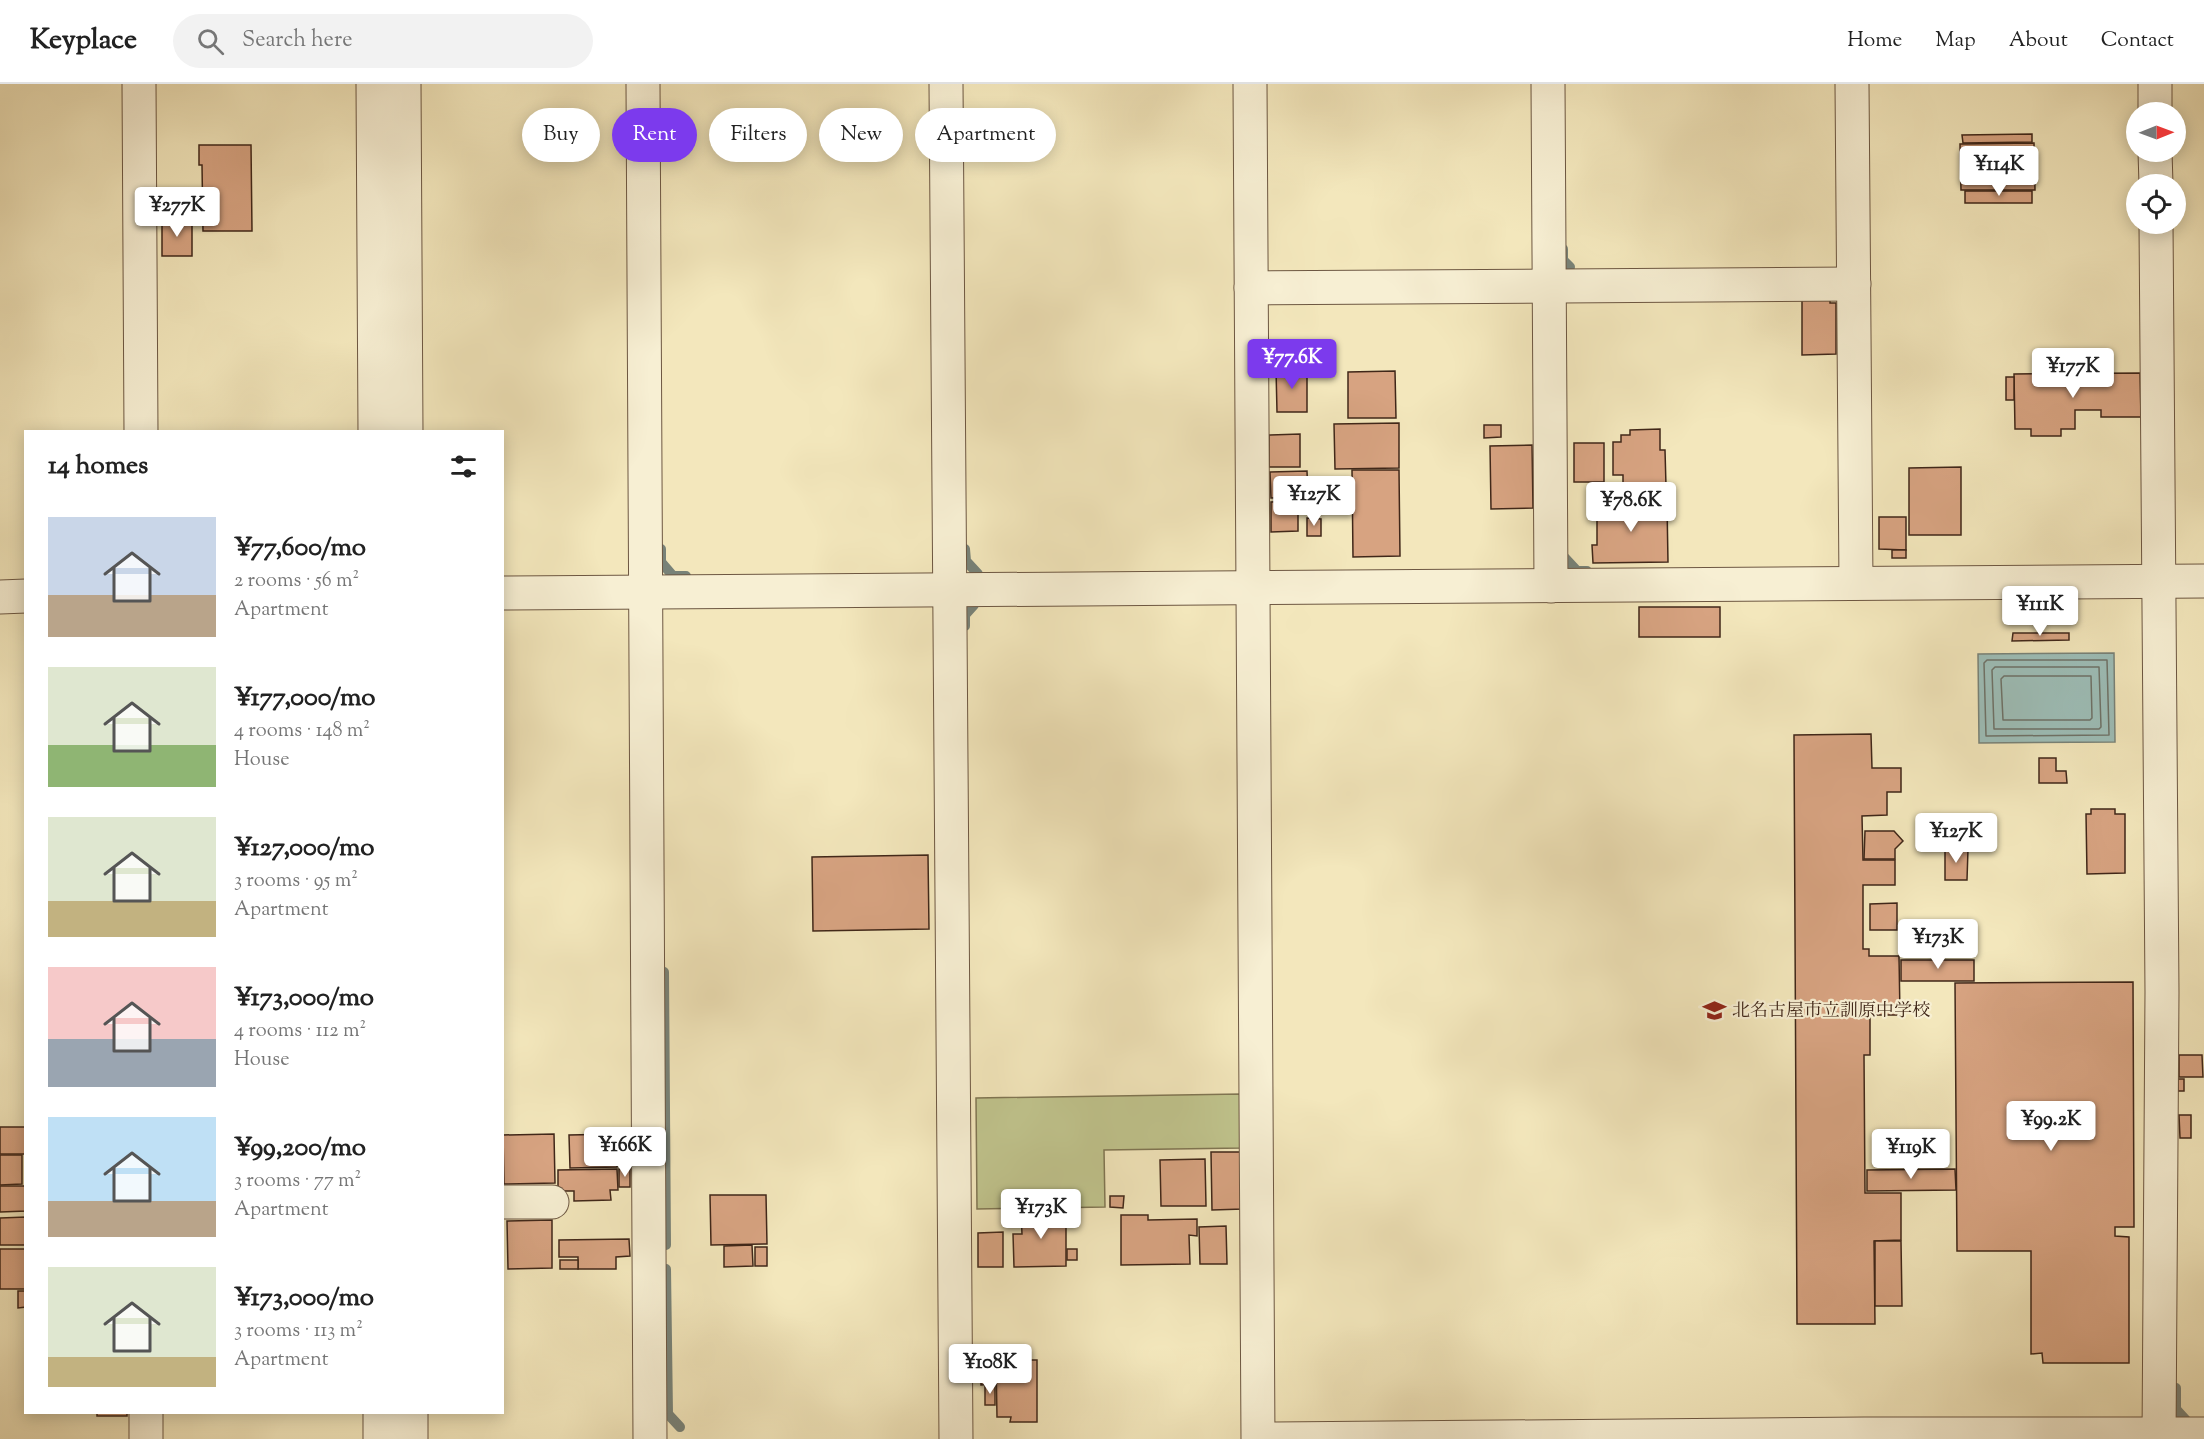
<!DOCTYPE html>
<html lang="en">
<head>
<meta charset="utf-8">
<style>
  :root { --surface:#fff; --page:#f2f2f2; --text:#222; --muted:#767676; --line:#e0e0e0; --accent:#7c3aed }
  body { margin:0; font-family:"Sorts Mill Goudy","Noto Serif JP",serif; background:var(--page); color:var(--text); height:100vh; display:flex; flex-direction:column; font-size:22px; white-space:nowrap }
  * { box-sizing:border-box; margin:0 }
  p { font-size:20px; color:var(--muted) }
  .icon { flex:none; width:33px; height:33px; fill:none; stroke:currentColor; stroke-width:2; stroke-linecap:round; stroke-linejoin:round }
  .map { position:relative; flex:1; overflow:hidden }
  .sheet { position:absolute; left:24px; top:346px; width:480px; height:984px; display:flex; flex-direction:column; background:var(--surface); border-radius:0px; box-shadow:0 3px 15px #0003 }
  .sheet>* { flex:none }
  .top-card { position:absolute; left:522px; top:24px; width:570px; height:54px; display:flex; gap:12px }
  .needle { width:39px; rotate:89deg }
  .tools { position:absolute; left:2126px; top:18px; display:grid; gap:12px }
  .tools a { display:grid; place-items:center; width:60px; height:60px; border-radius:50%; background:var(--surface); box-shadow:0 3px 15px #0003; font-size:30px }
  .price { position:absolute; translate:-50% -51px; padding:0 14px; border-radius:6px; background:#fff; color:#222; font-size:20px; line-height:39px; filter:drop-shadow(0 2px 3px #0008) }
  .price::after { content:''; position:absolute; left:50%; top:36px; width:18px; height:14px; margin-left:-9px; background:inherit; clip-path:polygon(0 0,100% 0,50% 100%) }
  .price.active { background:var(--accent); color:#fff }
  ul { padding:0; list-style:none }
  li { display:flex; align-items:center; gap:18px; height:150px; padding:0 24px }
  li span { display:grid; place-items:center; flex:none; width:168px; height:120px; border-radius:0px; color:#555 }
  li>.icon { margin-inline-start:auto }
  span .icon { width:72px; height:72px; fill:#fffc; stroke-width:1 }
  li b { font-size:26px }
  h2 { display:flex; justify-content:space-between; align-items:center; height:72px; padding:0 24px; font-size:26px }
  .chip { padding:0 21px; border-radius:27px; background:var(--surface); box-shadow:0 3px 15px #0003; font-size:21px; line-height:54px }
  .chip.active { background:var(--accent); color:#fff }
  header { display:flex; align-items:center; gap:36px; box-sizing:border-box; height:84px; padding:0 30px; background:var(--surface); border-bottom:2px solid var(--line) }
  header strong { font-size:28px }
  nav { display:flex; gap:33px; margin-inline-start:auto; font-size:21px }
  .search { width:420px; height:54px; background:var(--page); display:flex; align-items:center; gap:15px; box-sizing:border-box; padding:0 21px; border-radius:33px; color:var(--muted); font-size:22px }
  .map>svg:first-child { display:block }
  .green { fill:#c0c48d; stroke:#807653; stroke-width:1.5 }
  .water { fill:#9dbeb8; stroke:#788278; stroke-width:1.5 }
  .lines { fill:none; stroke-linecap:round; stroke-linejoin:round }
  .shore { stroke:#6e7268; stroke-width:1.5 }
  .stream { stroke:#788278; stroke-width:10 }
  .building { fill:#d7a381; stroke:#402719; stroke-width:1.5 }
  .minor-casing { stroke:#6d5742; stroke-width:35 }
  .minor { stroke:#f7efd3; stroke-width:33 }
  .labels { text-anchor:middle; stroke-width:4.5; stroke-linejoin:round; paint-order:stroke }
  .poi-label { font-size:18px; fill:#402719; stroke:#f7efd3; text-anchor:start }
</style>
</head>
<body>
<header>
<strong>Keyplace</strong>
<div class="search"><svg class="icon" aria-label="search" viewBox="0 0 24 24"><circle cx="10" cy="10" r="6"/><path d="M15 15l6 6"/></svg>Search here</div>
<nav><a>Home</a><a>Map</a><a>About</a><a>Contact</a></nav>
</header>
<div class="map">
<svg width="2204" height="1355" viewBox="0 0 2204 1355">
  <rect width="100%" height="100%" fill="#f3e7bc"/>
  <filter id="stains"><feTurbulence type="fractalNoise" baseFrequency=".00333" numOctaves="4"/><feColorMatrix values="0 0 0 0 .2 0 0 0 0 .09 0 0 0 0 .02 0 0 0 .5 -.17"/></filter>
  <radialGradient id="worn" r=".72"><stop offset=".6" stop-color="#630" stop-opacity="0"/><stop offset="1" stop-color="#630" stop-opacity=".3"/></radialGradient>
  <polygon class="green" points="1241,1010 1242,1064 1104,1066 1105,1123 977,1125 976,1014"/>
  <polygon class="water" points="2114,569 2115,658 1979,659 1978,570"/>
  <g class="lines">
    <g class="shore">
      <polygon points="1987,576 2107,576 2109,651 1986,652 1984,579"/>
      <polygon points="1995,583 2099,583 2101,643 2099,645 1994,645 1992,586"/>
      <polygon points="2004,592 2091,592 2092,634 2090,636 2003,636 2001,595"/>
    </g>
    <g class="stream">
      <polyline points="1563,165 1563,176 1570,183"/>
      <polyline points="661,465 661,478 673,492 686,492"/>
      <polyline points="965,465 966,477 978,490"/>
      <polyline points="1564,473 1577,487 1587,487"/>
      <polyline points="965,542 965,531 974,521"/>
      <polyline points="664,888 666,1161"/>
      <polyline points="666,1185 668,1330 680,1343"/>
      <polyline points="2176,1304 2176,1325 2186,1336"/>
    </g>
  </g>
  <g class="building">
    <polygon points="2032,50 2032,58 1963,59 1962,51"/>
    <polygon points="2034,59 2035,106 1961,106 1960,60"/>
    <polygon points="199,61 251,61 252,147 203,147 202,81 199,81"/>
    <rect x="1965" y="107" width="67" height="12"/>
    <polygon points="192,136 192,172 162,172 162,137"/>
    <polygon points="1802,212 1830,212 1830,219 1836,219 1836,270 1802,271"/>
    <polygon points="1276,285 1307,285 1307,328 1277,328"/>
    <polygon points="1395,287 1396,334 1348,334 1348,288"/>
    <polygon points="2140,289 2141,333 2101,333 2101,326 2075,326 2075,345 2061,345 2061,352 2031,352 2031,345 2015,345 2014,290"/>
    <rect x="2006" y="293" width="8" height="23"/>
    <polygon points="1399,339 1399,384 1335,385 1334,340"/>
    <polygon points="1484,341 1501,341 1501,353 1484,354"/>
    <polygon points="1660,345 1660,366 1665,366 1666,402 1661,402 1661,408 1623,409 1623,391 1613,391 1613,358 1621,358 1621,351 1630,351 1630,346"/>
    <polygon points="1300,350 1300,383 1269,383 1269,351"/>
    <rect x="1574" y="359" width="30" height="39"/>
    <polygon points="1532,361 1533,424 1491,425 1490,362"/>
    <polygon points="1961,383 1961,451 1909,451 1909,384"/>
    <polygon points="1352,386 1399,386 1400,472 1353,473"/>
    <polygon points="1307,387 1308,413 1271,414 1270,388"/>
    <polygon points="1603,414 1619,414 1619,421 1667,420 1668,478 1593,479 1592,461 1597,461 1597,421 1603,421"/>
    <polygon points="1298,417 1298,447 1271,448 1271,418"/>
    <polygon points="1879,433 1906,433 1906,466 1879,465"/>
    <polygon points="1307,434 1321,435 1321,452 1307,452"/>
    <rect x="1892" y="466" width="14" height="8"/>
    <rect x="1639" y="523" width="81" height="30"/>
    <polygon points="2013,549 2069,549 2069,556 2012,557"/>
    <polygon points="1871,650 1872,684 1901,684 1901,708 1887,708 1887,731 1862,732 1863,776 1895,776 1895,801 1863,801 1863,865 1869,865 1869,872 1899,872 1900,931 1870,931 1870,971 1864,971 1865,1109 1901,1109 1901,1156 1874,1157 1875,1240 1797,1240 1794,651"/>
    <polygon points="2039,674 2056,674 2056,687 2066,687 2067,699 2039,699"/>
    <polygon points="2091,725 2115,725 2115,730 2125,730 2125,789 2087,790 2086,730 2091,730"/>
    <polygon points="1865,747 1894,747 1903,757 1895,765 1895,775 1864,775"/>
    <polygon points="1945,765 1968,765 1967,796 1945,796"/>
    <polygon points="928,771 929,845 813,847 812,773"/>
    <polygon points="1897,819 1897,846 1870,846 1870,820"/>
    <rect x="1901" y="876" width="73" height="21"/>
    <polygon points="2133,898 2134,1143 2115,1143 2115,1152 2129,1153 2129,1279 2043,1279 2042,1269 2031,1270 2031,1167 1957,1167 1955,899"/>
    <polygon points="2179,971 2202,971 2203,993 2179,993"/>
    <rect x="2178" y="995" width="6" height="12"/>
    <polygon points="2179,1031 2191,1031 2191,1054 2180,1054"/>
    <rect x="0" y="1043" width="26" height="27"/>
    <polygon points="554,1050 555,1099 504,1100 503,1051"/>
    <polygon points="617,1050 617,1083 570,1084 569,1051"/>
    <rect x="618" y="1052" width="11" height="17"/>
    <polygon points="1211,1068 1242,1068 1243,1125 1212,1126"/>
    <polygon points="0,1071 22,1071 22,1100 0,1101"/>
    <polygon points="1205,1075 1206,1122 1161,1122 1160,1076"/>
    <polygon points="617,1085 618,1106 610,1106 611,1116 574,1117 574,1107 558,1107 558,1086"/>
    <rect x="619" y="1085" width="11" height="18"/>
    <polygon points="1955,1085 1956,1106 1867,1107 1867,1086"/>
    <polygon points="0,1102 26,1102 26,1127 0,1128"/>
    <polygon points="710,1111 766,1111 767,1160 711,1161"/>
    <polygon points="1110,1112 1124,1112 1123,1124 1110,1123"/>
    <polygon points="1021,1128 1066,1128 1066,1182 1014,1183 1013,1150 1022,1150"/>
    <polygon points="1121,1131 1148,1131 1148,1136 1197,1135 1197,1152 1189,1151 1190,1180 1121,1181"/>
    <polygon points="26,1133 26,1161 0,1161 0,1134"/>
    <polygon points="552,1136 552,1184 508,1185 507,1137"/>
    <polygon points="1226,1142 1227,1180 1200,1180 1199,1143"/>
    <polygon points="1003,1148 1003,1183 978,1183 978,1149"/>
    <polygon points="629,1155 630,1172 616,1173 616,1185 578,1185 578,1173 559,1173 559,1156"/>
    <polygon points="1875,1157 1901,1157 1902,1222 1875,1222"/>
    <polygon points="752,1161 753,1182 724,1183 724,1162"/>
    <rect x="755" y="1163" width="12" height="19"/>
    <rect x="0" y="1165" width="26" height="40"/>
    <rect x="1067" y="1165" width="10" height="11"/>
    <rect x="560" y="1176" width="18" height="9"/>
    <polygon points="18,1207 26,1207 26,1223 18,1224"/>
    <polygon points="981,1276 994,1276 995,1300 981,1301"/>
    <polygon points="996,1276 1037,1276 1037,1338 1010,1338 1011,1333 997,1333"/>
    <rect x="985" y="1301" width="10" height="20"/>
    <rect x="97" y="1329" width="30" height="3"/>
  </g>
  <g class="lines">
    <defs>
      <g id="minor">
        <polyline points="139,0 141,348"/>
        <polyline points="373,0 375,348"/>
        <polyline points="404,0 406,348"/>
        <polyline points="643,0 650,1355"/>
        <polyline points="946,0 956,1355"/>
        <polyline points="1250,0 1258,1355"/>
        <polyline points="1548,0 1551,502"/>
        <polyline points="1852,0 1856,499"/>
        <polyline points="2155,0 2155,28"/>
        <polyline points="2155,68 2156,100"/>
        <polyline points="2156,140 2162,908 2159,1355"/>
        <polyline points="1251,204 1854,200"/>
        <polyline points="502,509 2204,497"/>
        <polyline points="0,513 26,512"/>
        <polyline points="502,1118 552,1118"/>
        <polyline points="146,1329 146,1355"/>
        <polyline points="380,1329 380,1355"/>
        <polyline points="411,1329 411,1355"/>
        <polyline points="1275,1355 1864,1350 2204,1350"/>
      </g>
    </defs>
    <use href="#minor" class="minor-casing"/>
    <use href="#minor" class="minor"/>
  </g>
  <defs>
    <symbol id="school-bare" viewBox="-9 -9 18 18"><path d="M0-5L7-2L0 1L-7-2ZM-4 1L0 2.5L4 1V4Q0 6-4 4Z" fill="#8f2418" stroke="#f7efd3" stroke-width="2.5" paint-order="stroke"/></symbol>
  </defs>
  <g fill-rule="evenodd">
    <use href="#school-bare" x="1698" y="910" width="33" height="33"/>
  </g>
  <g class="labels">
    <g class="poi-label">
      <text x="1732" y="932">北名古屋市立訓原中学校</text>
    </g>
  </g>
  <rect width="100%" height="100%" filter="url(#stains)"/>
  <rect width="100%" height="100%" fill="url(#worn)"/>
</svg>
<div class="tools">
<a><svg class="needle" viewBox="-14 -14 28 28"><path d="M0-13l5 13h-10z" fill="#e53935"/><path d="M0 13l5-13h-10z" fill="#767676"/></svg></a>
<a><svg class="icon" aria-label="locate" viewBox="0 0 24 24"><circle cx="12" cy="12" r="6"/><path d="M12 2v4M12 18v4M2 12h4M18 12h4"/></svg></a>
</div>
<b class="price" style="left:1999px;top:113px">¥114K</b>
<b class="price" style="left:177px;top:154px">¥277K</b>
<b class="price active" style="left:1292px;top:306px">¥77.6K</b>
<b class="price" style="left:2073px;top:315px">¥177K</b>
<b class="price" style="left:1314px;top:443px">¥127K</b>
<b class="price" style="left:1631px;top:449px">¥78.6K</b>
<b class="price" style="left:2040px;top:553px">¥111K</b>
<b class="price" style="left:1956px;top:780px">¥127K</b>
<b class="price" style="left:1938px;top:886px">¥173K</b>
<b class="price" style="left:2051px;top:1068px">¥99.2K</b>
<b class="price" style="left:625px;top:1094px">¥166K</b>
<b class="price" style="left:1911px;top:1096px">¥119K</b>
<b class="price" style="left:1041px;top:1156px">¥173K</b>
<b class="price" style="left:990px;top:1311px">¥108K</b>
<div class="top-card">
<a class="chip">Buy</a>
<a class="chip active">Rent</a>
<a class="chip">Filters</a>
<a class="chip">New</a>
<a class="chip">Apartment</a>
</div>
<section class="sheet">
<h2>14 homes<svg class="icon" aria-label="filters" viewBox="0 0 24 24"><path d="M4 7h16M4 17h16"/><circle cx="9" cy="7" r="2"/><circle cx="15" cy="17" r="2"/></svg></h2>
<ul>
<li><span style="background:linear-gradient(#c9d6e8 65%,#b9a48a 0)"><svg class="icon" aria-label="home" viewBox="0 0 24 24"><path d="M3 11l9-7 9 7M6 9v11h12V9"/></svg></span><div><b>¥77,600/mo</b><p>2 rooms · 56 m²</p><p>Apartment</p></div></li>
<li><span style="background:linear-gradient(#dfe7d0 65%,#8fb573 0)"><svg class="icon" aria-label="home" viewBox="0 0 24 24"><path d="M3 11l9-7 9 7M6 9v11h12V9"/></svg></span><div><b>¥177,000/mo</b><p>4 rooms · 148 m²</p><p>House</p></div></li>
<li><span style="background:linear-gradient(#dfe7d0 70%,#c2b280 0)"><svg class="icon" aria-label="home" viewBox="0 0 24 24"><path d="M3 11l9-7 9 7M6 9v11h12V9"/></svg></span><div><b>¥127,000/mo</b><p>3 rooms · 95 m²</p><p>Apartment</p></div></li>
<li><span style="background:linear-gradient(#f6c9c9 60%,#9aa5b1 0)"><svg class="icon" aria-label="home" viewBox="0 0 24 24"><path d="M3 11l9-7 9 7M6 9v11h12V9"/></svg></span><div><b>¥173,000/mo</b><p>4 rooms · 112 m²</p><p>House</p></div></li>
<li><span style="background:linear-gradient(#bfe0f5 70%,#b9a48a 0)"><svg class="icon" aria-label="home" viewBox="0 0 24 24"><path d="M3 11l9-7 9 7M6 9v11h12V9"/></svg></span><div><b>¥99,200/mo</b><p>3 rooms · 77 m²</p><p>Apartment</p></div></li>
<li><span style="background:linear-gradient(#dfe7d0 75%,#c2b280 0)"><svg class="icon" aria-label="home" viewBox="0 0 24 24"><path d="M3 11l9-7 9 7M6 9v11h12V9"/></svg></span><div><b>¥173,000/mo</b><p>3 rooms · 113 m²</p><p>Apartment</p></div></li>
</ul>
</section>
</div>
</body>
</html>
